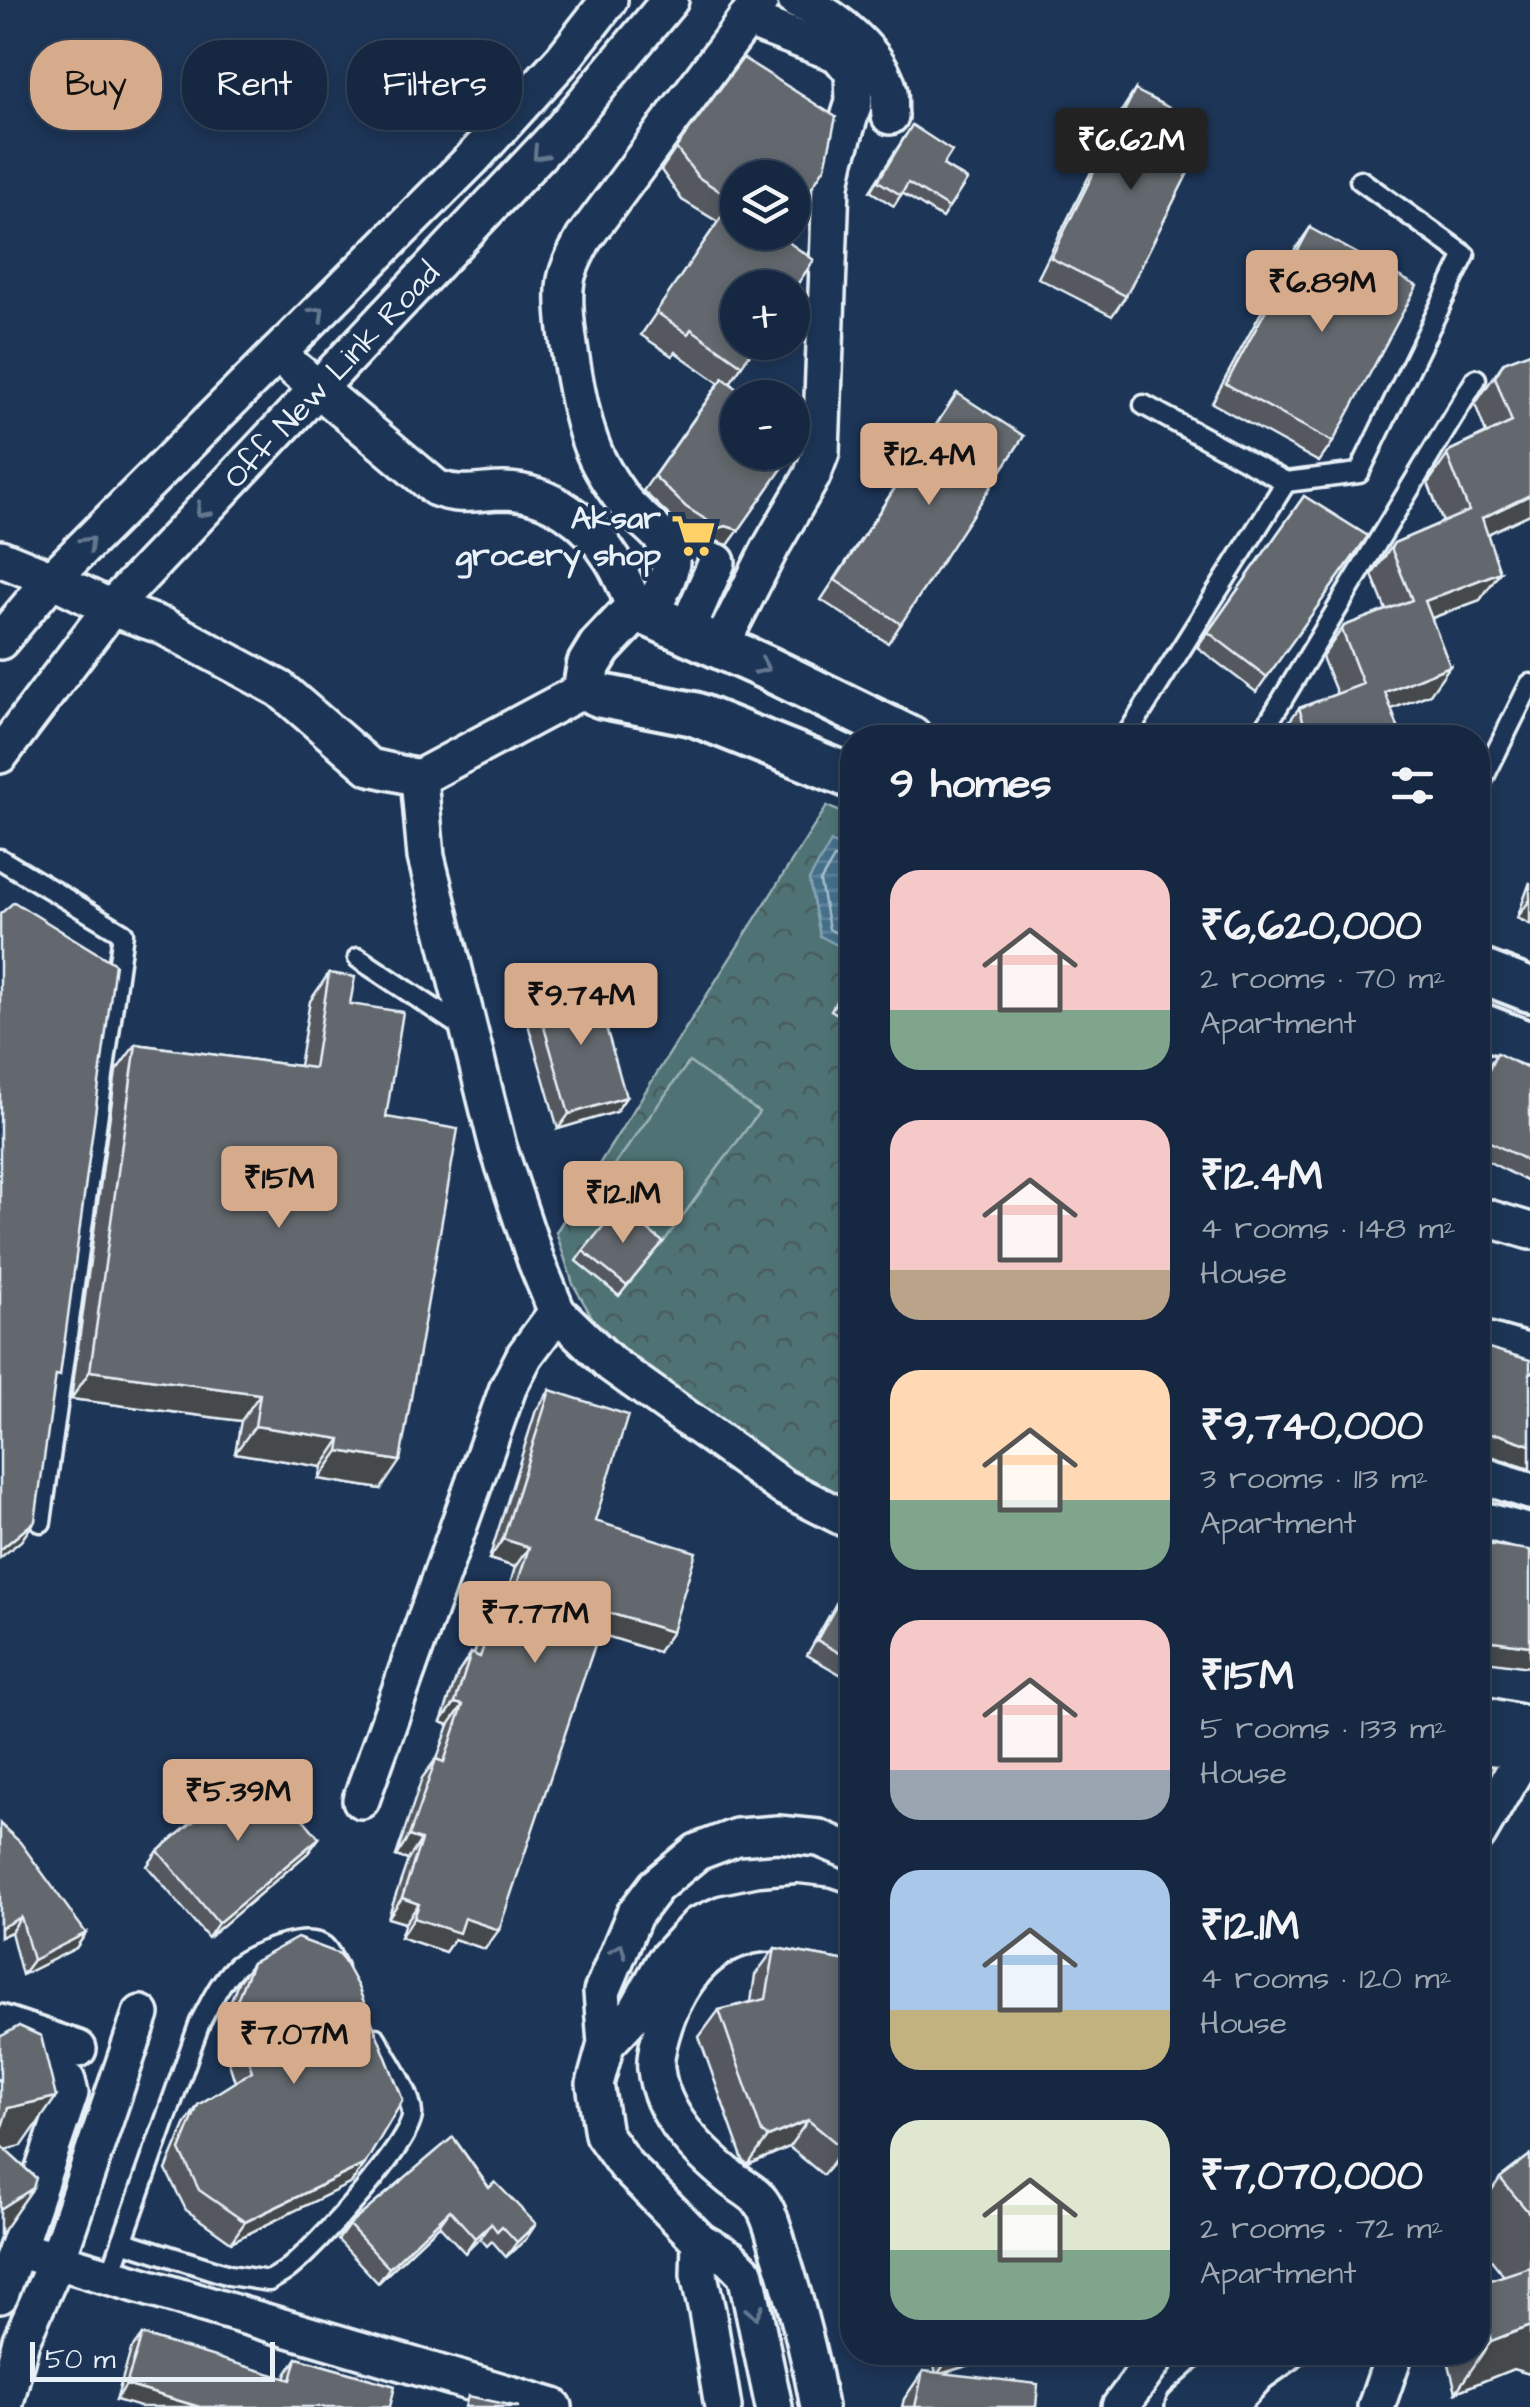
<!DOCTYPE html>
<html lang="en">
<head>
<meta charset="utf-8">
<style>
  :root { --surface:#162841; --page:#23344c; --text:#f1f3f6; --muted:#9ea6b1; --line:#35445a; --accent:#d6ab8b }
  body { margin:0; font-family:"Architects Daughter",sans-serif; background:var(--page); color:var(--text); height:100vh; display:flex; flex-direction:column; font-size:38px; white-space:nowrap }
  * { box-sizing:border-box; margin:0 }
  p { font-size:32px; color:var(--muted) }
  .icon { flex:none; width:55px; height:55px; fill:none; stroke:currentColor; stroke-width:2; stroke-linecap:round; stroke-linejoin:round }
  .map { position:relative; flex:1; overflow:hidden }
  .details { position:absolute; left:840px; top:725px; width:650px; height:1640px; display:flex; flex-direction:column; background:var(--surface); border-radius:40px; box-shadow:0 5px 15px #0003,0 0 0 2px var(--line) }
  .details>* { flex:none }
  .top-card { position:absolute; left:30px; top:40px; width:660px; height:90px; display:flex; gap:20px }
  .tools { position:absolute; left:720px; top:160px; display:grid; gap:20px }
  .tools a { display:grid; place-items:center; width:90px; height:90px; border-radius:50%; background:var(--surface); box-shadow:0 5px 15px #0003,0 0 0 2px var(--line); font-size:50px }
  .scale { position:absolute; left:30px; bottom:25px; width:245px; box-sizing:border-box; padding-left:10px; border:5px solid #e8f1f8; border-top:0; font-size:28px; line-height:35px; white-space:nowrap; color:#e8f1f8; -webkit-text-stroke:8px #1d3557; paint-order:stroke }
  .price { position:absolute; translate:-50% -85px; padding:0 22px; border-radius:10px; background:var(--accent); color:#111; font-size:32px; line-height:65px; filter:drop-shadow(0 2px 5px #0008) }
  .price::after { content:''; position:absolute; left:50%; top:60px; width:30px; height:22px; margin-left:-15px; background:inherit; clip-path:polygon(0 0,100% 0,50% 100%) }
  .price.current { background:#222; color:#fff }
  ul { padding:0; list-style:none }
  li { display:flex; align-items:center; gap:30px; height:250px; padding:0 50px }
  li span { display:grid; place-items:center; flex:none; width:280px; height:200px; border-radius:30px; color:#555 }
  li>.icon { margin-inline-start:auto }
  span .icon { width:120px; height:120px; fill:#fffc; stroke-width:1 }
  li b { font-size:42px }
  h2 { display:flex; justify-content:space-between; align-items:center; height:120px; padding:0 50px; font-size:42px }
  .pill { padding:0 35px; border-radius:40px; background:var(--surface); box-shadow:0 5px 15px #0003,0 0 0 2px var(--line); font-size:35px; line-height:90px }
  .pill.current { background:var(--accent); color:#111 }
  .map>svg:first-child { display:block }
  .forest { fill:url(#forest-crowns); stroke:#9cb2b6; stroke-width:2.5 }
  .pitch { fill:#4f7374; stroke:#9cb2b6; stroke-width:2.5 }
  .water { fill:url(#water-rules); stroke:#86a3b6; stroke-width:2.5 }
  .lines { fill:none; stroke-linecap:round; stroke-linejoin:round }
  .shore { stroke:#a6bdcc; stroke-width:2.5 }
  .service-casing { stroke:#e8f1f8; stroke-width:25 }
  .minor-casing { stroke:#e8f1f8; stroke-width:42 }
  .tertiary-casing { stroke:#e8f1f8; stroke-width:50 }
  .service { stroke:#1d3557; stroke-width:18 }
  .minor { stroke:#1d3557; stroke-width:35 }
  .tertiary { stroke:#1d3557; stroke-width:42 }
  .wall { fill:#54595e; stroke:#e8f1f8; stroke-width:2.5 }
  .shaded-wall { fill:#45494c; stroke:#e8f1f8; stroke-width:2.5 }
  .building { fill:#62686d; stroke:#e8f1f8; stroke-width:2.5 }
  .oneway { stroke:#64778f }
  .labels { text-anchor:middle; stroke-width:8; stroke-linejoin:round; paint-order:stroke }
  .street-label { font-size:32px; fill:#e8f1f8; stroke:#1d3557 }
  .poi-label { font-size:32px; font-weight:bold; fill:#e8f1f8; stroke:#1d3557; text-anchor:end }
</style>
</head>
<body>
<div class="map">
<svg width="1530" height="2407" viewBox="0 0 1530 2407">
  <defs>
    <pattern id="forest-crowns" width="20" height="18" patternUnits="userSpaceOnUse" patternTransform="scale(2.5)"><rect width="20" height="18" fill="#4f7374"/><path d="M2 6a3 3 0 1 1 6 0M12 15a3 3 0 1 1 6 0" fill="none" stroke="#4a5b5d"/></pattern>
    <pattern id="water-rules" width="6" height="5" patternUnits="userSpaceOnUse" patternTransform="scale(2.5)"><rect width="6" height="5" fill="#446f8a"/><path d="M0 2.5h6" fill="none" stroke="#5f849b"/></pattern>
  </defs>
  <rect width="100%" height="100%" fill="#1d3557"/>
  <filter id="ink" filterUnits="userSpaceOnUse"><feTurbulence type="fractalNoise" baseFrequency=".01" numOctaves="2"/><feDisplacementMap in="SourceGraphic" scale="20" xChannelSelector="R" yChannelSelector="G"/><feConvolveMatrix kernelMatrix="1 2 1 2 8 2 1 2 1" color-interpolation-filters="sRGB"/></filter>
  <g filter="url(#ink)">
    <polygon class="forest" points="827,806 852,817 852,1512 615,1357 573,1284 556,1232"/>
    <polygon class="pitch" points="689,1062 759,1112 660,1247 593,1195"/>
    <polygon class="water" points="831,842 852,855 852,941 847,950 820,936 809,880"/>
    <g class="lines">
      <polyline class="shore" points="852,862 834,858 820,882 829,929 845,938 852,938"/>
      <defs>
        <g id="service">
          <polyline points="1286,482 1359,473 1465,255 1360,180"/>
          <polyline points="1125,738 1286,482 1144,405"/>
          <polyline points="1259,738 1476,379"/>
          <polyline points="1478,789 1530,684"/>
          <polyline points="0,859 123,933 41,1522"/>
          <polyline points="358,958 466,1030"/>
          <path d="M122,2241l107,34 40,6c6,-4 13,-7 19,-12 25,-19 126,-128 124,-155 -1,-23 -25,-56 -36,-76"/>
          <path d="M110,2276l90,-254c10,-18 19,-39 34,-54 14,-14 73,-36 90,-22 6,5 9,15 13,21"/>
        </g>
        <g id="minor">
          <path d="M796,0c35,13 86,54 93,92 1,7 0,16 1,24"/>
          <path d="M277,354l159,134c26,10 42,3 69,3 45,1 84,31 107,68 10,15 16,34 24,50"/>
          <polyline points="0,558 52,579 111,608 163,626 280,689 370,767 419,778 585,689"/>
          <path d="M649,616c6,-14 24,-43 22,-57 -3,-26 -34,-40 -48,-59 -12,-16 -24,-34 -31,-53 -13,-33 -32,-133 -26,-167 3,-15 11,-29 18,-42l176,-237"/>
          <polyline points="686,632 717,562"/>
          <polyline points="0,641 52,579 472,159 563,59 609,0"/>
          <polyline points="720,647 771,547 812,476 821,452 831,185 836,160 854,102 853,72 838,54 746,19"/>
          <path id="s1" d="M0,755l111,-147 449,-476 110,-132"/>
          <polyline points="419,778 426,857 498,1147 536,1261 557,1312 611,1364 783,1487 852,1522"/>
          <polyline points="1478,1215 1530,1231"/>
          <polyline points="1478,1338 1530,1353"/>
          <polyline points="1478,1474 1530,1491"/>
          <polyline points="1478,1519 1530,1533"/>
          <polyline points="1478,1714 1530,1725"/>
          <polyline points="1478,1745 1530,1751"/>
          <polyline points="361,1800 508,1388 525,1355 557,1312"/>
          <polyline points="1478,1834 1526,1751"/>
          <polyline points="0,2023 78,2049"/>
          <polyline points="606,2044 636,2012 664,1962 698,1925 723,1914 762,1906 798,1903 825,1906 852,1915"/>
          <polyline points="0,2060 67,2081 70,2093 17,2249"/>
          <polyline points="700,2241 699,2275 707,2311 723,2407"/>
          <polyline points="0,2295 17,2249 554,2407"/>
          <polyline points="4,2407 21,2340 57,2260 141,2014"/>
          <polyline points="774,2407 746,2274 730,2258 700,2241 625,2165 603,2134 595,2084 606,2044 602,1992 634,1915 656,1886 697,1852 737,1837 778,1834 819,1838 852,1852"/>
          <path d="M819,2407c-9,-52 -23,-104 -39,-155 -5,-15 -9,-36 -19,-50 -6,-9 -20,-16 -29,-23 -34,-28 -71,-64 -76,-110 -2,-17 9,-50 17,-66 38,-79 107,-84 179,-51"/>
          <polyline points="1120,2407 1160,2352"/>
          <polyline points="1184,2407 1221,2374 1258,2373"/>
          <polyline points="1227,2407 1258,2373 1288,2352"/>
          <polyline points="1376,2407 1395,2352"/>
        </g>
        <g id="tertiary">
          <polyline points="852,777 694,714 602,696 585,689 589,665 600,647 636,609 767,668 910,738"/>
          <polyline points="1478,970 1530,990"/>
          <polyline points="1478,1024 1530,1044"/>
        </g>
      </defs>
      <use href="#service" class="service-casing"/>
      <use href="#minor" class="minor-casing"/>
      <use href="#tertiary" class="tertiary-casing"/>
      <use href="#service" class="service"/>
      <use href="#minor" class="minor"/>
      <use href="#tertiary" class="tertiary"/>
    </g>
    <g class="wall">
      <polygon points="1135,90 1126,296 1112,316 1038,278 1122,110"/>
      <polygon points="905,136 943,165 967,180 942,218 902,193 894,206 870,191"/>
      <polygon points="676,148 781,237 758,342 730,383 804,437 728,545 716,541 709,543 676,522 643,491 719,383 675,352 672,356 641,335 718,222 682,200 661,170"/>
      <polygon points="1310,228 1333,442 1319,462 1212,403 1296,248"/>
      <polygon points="1530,352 1530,514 1487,534 1500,572 1480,600 1432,618 1430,694 1391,709 1402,738 1280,738 1279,735 1299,708 1337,694 1322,657 1344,626 1386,610 1372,575 1394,543 1443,522 1428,483 1451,450 1486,433 1475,404 1504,362"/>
      <polygon points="957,393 901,624 888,643 821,600"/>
      <polygon points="1304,496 1368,536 1256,692 1197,647"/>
      <polygon points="1530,882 1530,924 1517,918"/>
      <polygon points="329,973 350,1004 386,1117 381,1489 319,1479 322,1467 235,1453 241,1421 71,1399 116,1071 136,1044 299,1066 310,1001"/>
      <polygon points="852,974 852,1023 831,1010"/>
      <polygon points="536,999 626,1097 616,1112 558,1129 525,1014"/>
      <polygon points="1497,1053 1530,1070 1530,1183 1478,1156 1478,1087 1487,1068"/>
      <polygon points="663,1242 619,1296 576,1261 583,1251"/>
      <polygon points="550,1390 595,1521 658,1652 599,1633 485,1949 454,1939 445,1952 400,1937 405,1923 388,1918 408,1860 396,1856 422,1778 436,1759 437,1759 449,1725 441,1722 458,1673 471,1653 474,1654 484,1626 498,1606 503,1608 515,1567 489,1559 536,1410"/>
      <polygon points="852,1575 852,1681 807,1655"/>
      <polygon points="0,1824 86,1933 76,1948 22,1975 11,1932 0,1937"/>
      <polygon points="319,1838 308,1853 208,1938 147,1866 158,1851"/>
      <polygon points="775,1948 852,1962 852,2142 823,2175 789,2147 748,2165 743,2160 699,2037 719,2010 751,2002 755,1975"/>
      <polygon points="252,1963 365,2164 351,2183 231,2242 186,2210 166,2170 185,2125 198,2105 235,2082 219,2031 238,1982"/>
      <polygon points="453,2137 526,2239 506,2257 492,2241 487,2246 480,2238 465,2253 439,2225 378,2283 338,2240 349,2225"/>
      <polygon points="1530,2155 1530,2374 1513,2369 1456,2392 1446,2352 1478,2352 1478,2284 1504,2276 1478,2243 1478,2210 1500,2178"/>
      <polygon points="142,2335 285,2379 287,2373 297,2358 395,2386 116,2400 131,2350"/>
      <polygon points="930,2352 1013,2352 942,2373 1036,2407 902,2407 904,2399 923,2371 936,2373"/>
    </g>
    <g class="shaded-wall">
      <polygon points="1530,495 1530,514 1462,546 1482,518"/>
      <polygon points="726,526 739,530 728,545 716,541 709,543 719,528"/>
      <polygon points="1500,572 1480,600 1405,628 1425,601"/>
      <polygon points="1450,666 1430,694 1366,719 1385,692"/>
      <polygon points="1530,900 1530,924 1517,918"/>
      <polygon points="626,1097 616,1112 558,1129 569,1114"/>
      <polygon points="90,1371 260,1394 241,1421 71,1399"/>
      <polygon points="255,1426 341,1439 322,1467 235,1453"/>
      <polygon points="1478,1433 1498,1434 1530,1445 1530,1469 1485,1454 1478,1454"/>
      <polygon points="339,1451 400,1461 381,1489 319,1479"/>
      <polygon points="35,1521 21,1541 0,1558 0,1550"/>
      <polygon points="503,1539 529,1547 515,1567 489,1559"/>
      <polygon points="606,1612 672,1632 658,1652 593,1632"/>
      <polygon points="1478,1639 1530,1646 1530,1667 1478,1660"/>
      <polygon points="455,1703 463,1705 449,1725 441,1722"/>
      <polygon points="409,1836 421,1840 408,1860 396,1856"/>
      <polygon points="319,1838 308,1853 208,1938 218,1923"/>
      <polygon points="402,1898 419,1904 405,1923 388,1918"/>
      <polygon points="21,1917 11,1932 0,1937 0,1928"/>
      <polygon points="414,1918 464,1918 499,1930 485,1949 454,1939 445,1952 400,1937"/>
      <polygon points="86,1933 76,1948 22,1975 33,1960"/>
      <polygon points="56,2097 22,2146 0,2151 0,2120 8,2108"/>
      <polygon points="808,2120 789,2147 748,2165 768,2137"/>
      <polygon points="852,2136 852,2142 823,2175 842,2148"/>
      <polygon points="365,2164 351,2183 231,2242 245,2222"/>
      <polygon points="33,2188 0,2235 0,2209"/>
      <polygon points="450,2210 439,2225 378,2283 389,2268"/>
      <polygon points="491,2223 480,2238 465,2253 475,2238"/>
      <polygon points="536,2224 526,2239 506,2257 517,2242"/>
      <polygon points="1530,2326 1530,2374 1513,2369 1456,2392 1491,2341"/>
      <polygon points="960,2352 1013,2352 937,2375 951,2355"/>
      <polygon points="126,2385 200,2407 140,2407 116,2400"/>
    </g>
    <g class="building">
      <polygon points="743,58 836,117 825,167 792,218 792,178 738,178 738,232 783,232 781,237 814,260 792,292 792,288 738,288 738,342 758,342 742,365 691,329 688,334 656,312 733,200 698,177 676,148"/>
      <polygon points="1135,90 1210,129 1126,296 1051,258"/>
      <polygon points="912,125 952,151 943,165 967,180 949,208 908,183 901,195 878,181"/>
      <polygon points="1310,228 1417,286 1333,442 1226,384"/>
      <polygon points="1530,352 1530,495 1482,518 1500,572 1425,601 1450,666 1385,692 1402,738 1309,738 1299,708 1363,684 1342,630 1344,626 1412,600 1391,548 1394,543 1469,511 1447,455 1451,450 1512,422 1495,377 1504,362"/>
      <polygon points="723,378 750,398 738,398 738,452 792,452 792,429 804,437 739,530 726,526 719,528 686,507 654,476"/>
      <polygon points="957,393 1024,436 901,624 835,580"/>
      <polygon points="1304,496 1368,536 1267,677 1208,632"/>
      <polygon points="14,902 115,964 60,1376 56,1375 35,1521 0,1550 0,914"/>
      <polygon points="329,973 355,977 350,1004 403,1012 386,1117 458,1129 400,1461 339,1451 341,1439 255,1426 260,1394 90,1371 136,1044 314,1068"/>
      <polygon points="852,978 852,995 845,990"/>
      <polygon points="593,982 626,1097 569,1114 536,999"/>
      <polygon points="1497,1053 1530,1070 1530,1162 1478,1136 1478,1093"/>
      <polygon points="619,1207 663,1242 627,1286 583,1251"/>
      <polygon points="1478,1345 1530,1360 1530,1445 1498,1434 1485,1435 1478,1433"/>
      <polygon points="550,1390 628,1415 595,1521 696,1552 672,1632 606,1612 499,1930 464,1918 459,1933 414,1918 419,1904 402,1898 421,1840 409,1836 436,1759 444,1762 463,1705 455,1703 471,1653 480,1657 498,1606 509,1610 529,1547 503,1539"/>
      <polygon points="1478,1543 1530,1550 1530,1646 1478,1639"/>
      <polygon points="852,1578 852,1660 817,1640"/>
      <polygon points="259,1766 319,1838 218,1923 158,1851"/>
      <polygon points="0,1824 20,1842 86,1933 33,1960 21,1917 0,1928"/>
      <polygon points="297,1938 340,1954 358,1987 403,2100 365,2164 245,2222 199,2190 180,2150 198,2105 252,2071 232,2012 252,1963"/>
      <polygon points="775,1948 852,1962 852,2136 842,2148 808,2120 768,2137 762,2133 719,2010 766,1999"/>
      <polygon points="19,2026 41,2036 56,2097 8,2108 0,2133 0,2037"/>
      <polygon points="453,2137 489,2188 495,2182 536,2224 517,2242 502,2226 497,2231 491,2223 475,2238 450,2210 389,2268 349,2225"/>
      <polygon points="0,2145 36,2178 33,2188 0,2209"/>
      <polygon points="1530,2155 1530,2214 1500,2178"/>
      <polygon points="1530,2267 1530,2326 1491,2341 1478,2284"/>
      <polygon points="142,2335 291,2380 297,2358 395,2386 390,2407 200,2407 126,2385"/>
      <polygon points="923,2371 1038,2384 1036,2407 915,2407"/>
      <polygon points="468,2396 519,2407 465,2407"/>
    </g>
    <defs><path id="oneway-chevron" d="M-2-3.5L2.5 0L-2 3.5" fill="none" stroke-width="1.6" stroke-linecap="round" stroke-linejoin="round" transform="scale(2.5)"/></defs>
    <g class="oneway">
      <use href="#oneway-chevron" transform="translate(539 154) rotate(133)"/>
      <use href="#oneway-chevron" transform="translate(318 313) rotate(-45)"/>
      <use href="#oneway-chevron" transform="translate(202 511) rotate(133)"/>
      <use href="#oneway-chevron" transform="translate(88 543) rotate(-45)"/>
      <use href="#oneway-chevron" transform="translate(763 667) rotate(25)"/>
      <use href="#oneway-chevron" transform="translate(619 1950) rotate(-68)"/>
      <use href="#oneway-chevron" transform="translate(755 2312) rotate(77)"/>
    </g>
  </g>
  <defs>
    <symbol id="supermarket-bare" viewBox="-9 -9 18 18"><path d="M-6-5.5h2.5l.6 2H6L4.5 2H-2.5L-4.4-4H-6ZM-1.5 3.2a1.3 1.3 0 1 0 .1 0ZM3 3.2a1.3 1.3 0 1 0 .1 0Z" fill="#ffd166" stroke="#1d3557" stroke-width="2.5" paint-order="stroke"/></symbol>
  </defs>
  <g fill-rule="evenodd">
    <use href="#supermarket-bare" x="662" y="504" width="63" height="63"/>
  </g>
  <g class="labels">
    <g class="street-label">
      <text dy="11" stroke="none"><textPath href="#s1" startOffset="505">Off New Link Road</textPath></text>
    </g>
    <g class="poi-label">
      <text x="661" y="528">Aksar<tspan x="661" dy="37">grocery shop</tspan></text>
    </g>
  </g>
</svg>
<div class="tools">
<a><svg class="icon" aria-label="layers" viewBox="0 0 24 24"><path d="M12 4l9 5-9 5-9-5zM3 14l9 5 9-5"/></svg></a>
<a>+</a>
<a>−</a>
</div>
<div class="scale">50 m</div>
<b class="price current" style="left:1131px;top:193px">₹6.62M</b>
<b class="price" style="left:1322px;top:335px">₹6.89M</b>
<b class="price" style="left:929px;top:508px">₹12.4M</b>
<b class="price" style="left:581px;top:1048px">₹9.74M</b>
<b class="price" style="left:279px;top:1231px">₹15M</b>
<b class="price" style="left:623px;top:1246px">₹12.1M</b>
<b class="price" style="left:535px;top:1666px">₹7.77M</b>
<b class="price" style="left:238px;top:1844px">₹5.39M</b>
<b class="price" style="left:294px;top:2087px">₹7.07M</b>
<div class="top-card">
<a class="pill current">Buy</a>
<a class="pill">Rent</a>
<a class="pill">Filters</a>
</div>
<section class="details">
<h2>9 homes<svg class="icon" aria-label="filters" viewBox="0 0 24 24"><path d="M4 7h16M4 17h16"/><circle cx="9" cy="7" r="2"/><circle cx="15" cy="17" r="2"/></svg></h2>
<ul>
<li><span style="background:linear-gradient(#f6c9c9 70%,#7fa58c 0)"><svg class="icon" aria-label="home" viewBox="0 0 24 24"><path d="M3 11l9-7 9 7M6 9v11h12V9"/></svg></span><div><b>₹6,620,000</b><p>2 rooms · 70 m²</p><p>Apartment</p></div></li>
<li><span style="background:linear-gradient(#f6c9c9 75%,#b9a48a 0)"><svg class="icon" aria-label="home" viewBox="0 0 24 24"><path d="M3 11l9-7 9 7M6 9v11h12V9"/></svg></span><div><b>₹12.4M</b><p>4 rooms · 148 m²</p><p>House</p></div></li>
<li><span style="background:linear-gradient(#ffd9b3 65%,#7fa58c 0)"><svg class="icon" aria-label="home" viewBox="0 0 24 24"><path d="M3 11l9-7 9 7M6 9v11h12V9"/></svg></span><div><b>₹9,740,000</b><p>3 rooms · 113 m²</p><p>Apartment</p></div></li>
<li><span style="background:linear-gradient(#f6c9c9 75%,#9aa5b1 0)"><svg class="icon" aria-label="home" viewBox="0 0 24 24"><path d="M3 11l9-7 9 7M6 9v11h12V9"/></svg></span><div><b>₹15M</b><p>5 rooms · 133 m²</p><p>House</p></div></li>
<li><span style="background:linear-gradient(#a9c7e8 70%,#c2b280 0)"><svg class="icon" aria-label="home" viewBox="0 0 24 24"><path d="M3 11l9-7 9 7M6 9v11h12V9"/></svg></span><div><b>₹12.1M</b><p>4 rooms · 120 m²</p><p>House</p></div></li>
<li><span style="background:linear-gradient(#dfe7d0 65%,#7fa58c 0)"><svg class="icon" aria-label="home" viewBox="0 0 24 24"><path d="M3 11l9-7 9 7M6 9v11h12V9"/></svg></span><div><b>₹7,070,000</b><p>2 rooms · 72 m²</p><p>Apartment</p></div></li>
</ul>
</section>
</div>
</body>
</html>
